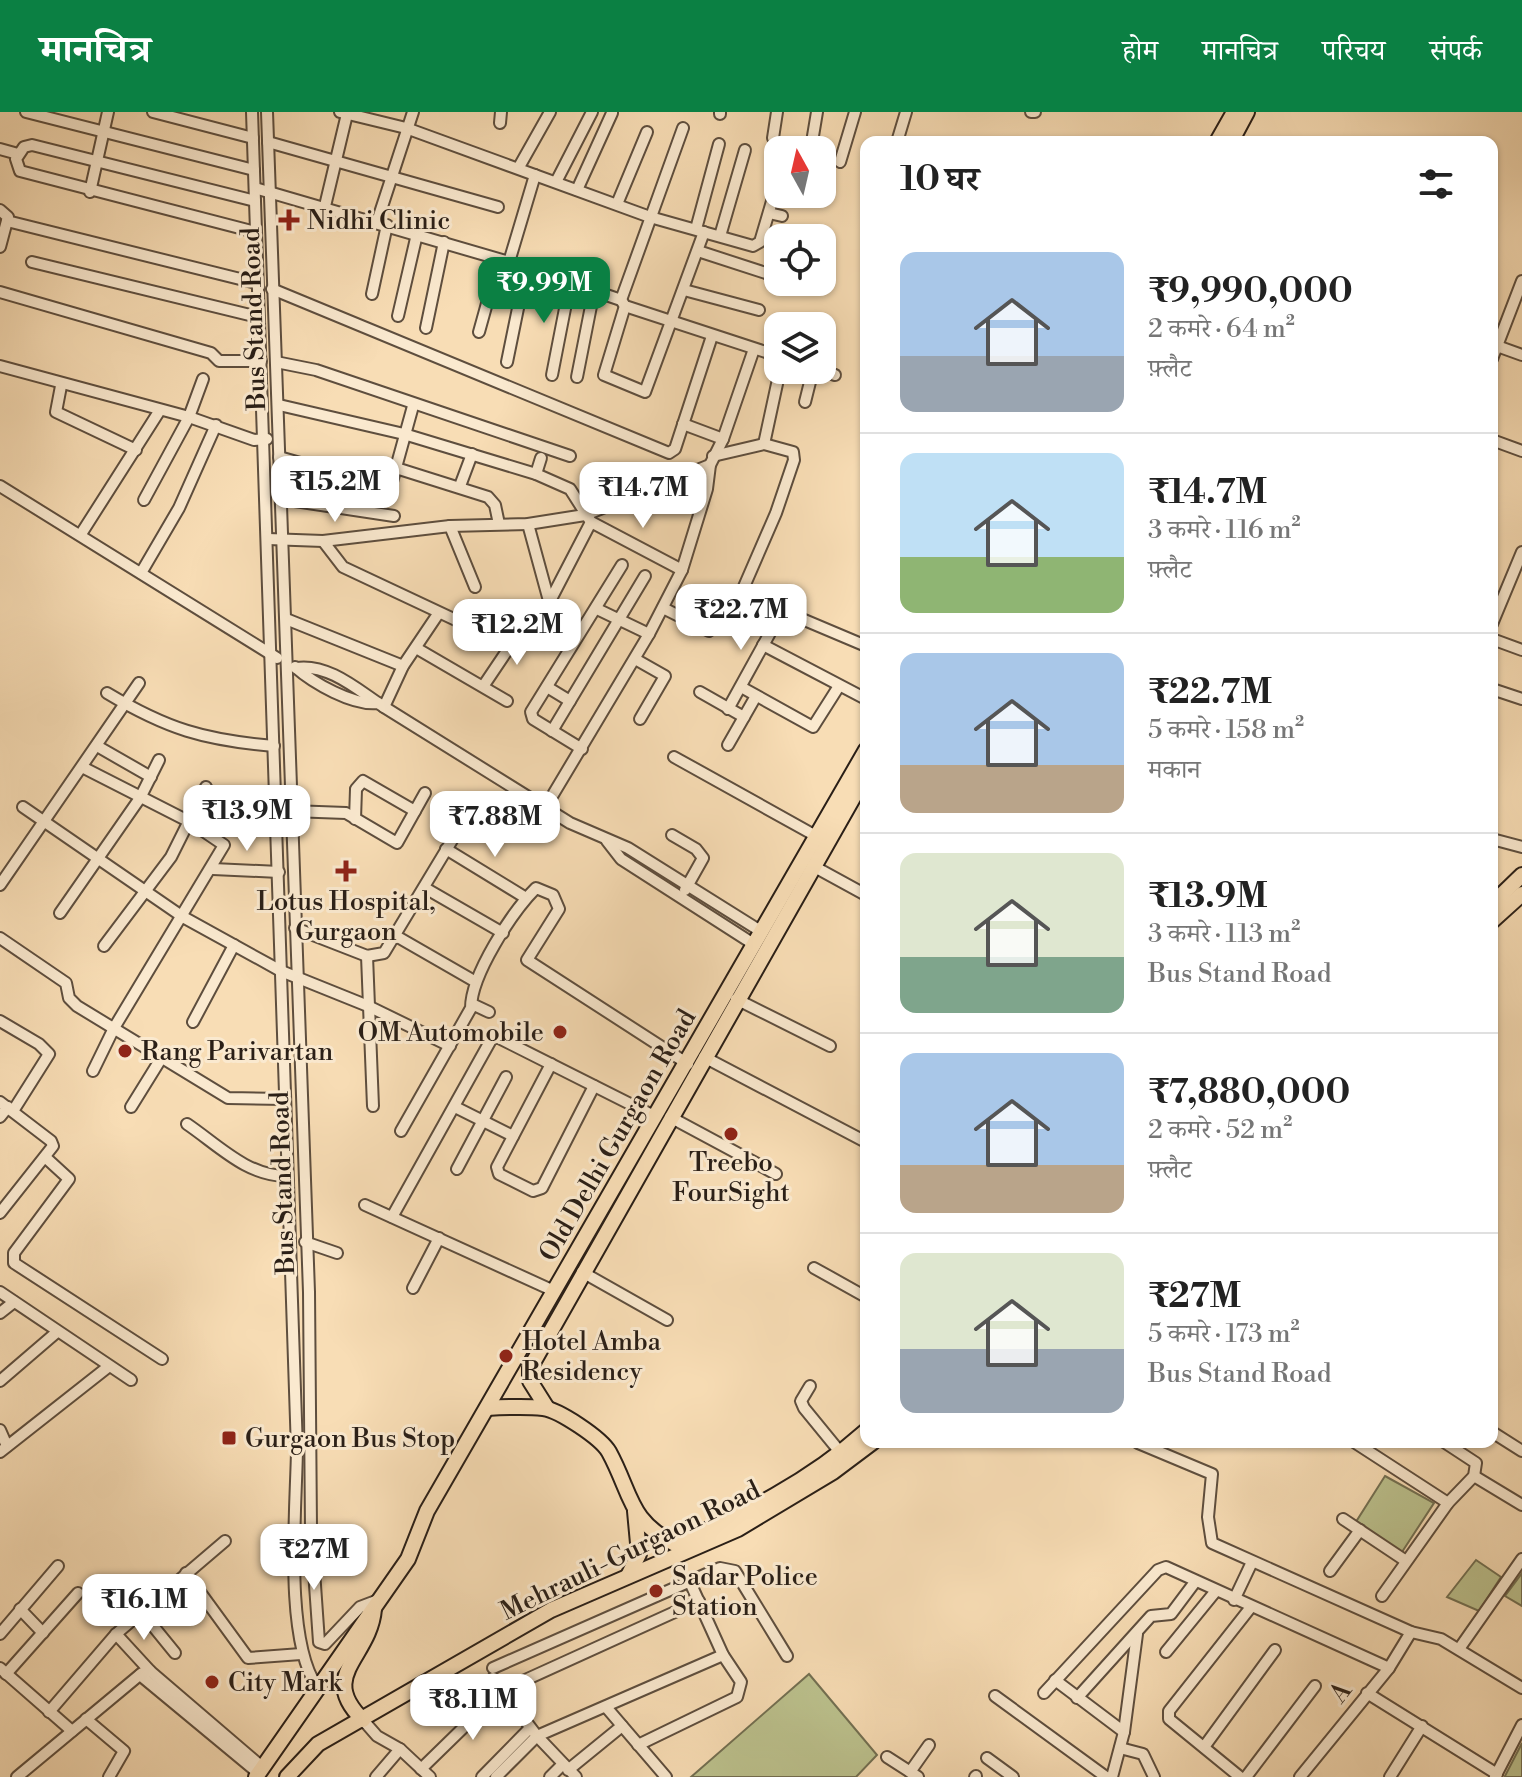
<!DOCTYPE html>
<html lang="hi">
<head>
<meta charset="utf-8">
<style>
  :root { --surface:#fff; --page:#f2f2f2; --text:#222; --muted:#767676; --line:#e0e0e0; --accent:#0b8043 }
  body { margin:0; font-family:"Libre Bodoni","Noto Serif Devanagari",serif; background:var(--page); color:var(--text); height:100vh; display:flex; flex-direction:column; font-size:30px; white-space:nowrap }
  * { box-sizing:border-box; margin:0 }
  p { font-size:26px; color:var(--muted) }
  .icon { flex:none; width:44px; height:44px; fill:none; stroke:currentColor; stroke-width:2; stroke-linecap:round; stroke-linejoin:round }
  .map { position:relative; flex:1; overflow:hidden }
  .details { position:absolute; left:860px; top:24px; width:638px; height:1312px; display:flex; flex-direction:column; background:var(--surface); border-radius:16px; box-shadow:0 2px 6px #0004 }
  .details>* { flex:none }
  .needle { width:52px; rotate:352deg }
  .fabs { position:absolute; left:764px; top:24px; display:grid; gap:16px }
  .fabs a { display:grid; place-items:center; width:72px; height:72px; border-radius:16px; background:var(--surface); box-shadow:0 2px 6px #0004; font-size:40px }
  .price { position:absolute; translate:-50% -68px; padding:0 18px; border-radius:16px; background:#fff; color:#222; font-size:26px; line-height:52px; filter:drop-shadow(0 2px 4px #0008) }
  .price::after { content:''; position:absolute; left:50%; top:48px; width:24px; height:18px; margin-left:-12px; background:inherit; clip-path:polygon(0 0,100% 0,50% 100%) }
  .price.selected { background:var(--accent); color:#fff }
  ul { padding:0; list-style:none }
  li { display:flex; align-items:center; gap:24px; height:200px; padding:0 40px }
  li+li { border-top:2px solid var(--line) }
  li span { display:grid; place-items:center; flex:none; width:224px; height:160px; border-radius:16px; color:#555 }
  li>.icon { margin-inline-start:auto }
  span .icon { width:96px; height:96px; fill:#fffc; stroke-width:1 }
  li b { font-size:34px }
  h2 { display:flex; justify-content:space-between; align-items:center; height:96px; padding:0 40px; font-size:34px }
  header { display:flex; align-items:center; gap:48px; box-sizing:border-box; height:112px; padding:0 40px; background:var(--accent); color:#fff }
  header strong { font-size:38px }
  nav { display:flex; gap:44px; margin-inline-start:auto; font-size:28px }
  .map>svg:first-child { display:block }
  .green { fill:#bcc28e; stroke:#737052; stroke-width:2 }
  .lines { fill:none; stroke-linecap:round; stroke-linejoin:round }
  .minor-casing { stroke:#5e4e3e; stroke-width:14 }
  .major-casing { stroke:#2a1f17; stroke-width:18 }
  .minor { stroke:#fae9cf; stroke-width:10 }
  .major { stroke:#f8ddb5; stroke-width:14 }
  .poi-dot { fill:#8f2418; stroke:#fae9cf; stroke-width:3 }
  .labels { text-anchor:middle; stroke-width:6; stroke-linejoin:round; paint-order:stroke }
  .poi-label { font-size:26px; fill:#2a1f17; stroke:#fae9cf; text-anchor:start }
  .street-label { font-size:26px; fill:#2a1f17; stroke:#fae9cf }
</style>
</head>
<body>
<header>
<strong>मानचित्र</strong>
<nav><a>होम</a><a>मानचित्र</a><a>परिचय</a><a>संपर्क</a></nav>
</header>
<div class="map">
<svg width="1522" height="1665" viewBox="0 0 1522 1665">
  <rect width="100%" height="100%" fill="#f8ddb5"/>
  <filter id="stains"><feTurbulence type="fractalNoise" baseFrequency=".0025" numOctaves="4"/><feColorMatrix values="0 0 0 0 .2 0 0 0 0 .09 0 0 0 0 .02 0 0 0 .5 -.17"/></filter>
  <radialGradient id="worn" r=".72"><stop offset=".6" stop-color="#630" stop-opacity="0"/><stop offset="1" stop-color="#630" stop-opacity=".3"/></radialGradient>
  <g class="green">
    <polygon points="1385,1364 1434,1391 1402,1440 1354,1413"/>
    <polygon points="1476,1448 1501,1465 1479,1499 1447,1485"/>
    <polygon points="1522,1461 1522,1494 1505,1484"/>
    <polygon points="809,1562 877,1643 856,1665 691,1665"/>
    <polygon points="1522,1631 1522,1665 1505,1665 1505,1664"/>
  </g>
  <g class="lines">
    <defs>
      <g id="minor">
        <polyline points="26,0 254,58"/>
        <polyline points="153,0 253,26"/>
        <path d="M252,0l45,1338c-1,61 -13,188 20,237"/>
        <polyline points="267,0 309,1180 311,1416 319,1530 325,1532 360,1495 381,1487"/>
        <polyline points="340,0 406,16 650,105 753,134 760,130 778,69"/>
        <polyline points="1031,0 1035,0"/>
        <polyline points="720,2 720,0"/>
        <polyline points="500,11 501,0"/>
        <polyline points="773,26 777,0"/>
        <polyline points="268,30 498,95"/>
        <polyline points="812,30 817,0"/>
        <polyline points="897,30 906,0"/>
        <polyline points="0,37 18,42"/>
        <polyline points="840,50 855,0"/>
        <polyline points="519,55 550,0"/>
        <polyline points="556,70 592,0"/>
        <polyline points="255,76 509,150 621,188 625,194 778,244"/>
        <polyline points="577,78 612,1"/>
        <polyline points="90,80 108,0"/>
        <polyline points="255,89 32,33 24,35 16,47 20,59 255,120"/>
        <polyline points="617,92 647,20"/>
        <polyline points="325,94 347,2"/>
        <polyline points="0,98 8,105 0,135"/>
        <polyline points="769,101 782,104"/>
        <polyline points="7,109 256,171"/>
        <polyline points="377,110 413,0"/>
        <polyline points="696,117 719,32"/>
        <polyline points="720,124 745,38"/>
        <polyline points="698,139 778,165"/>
        <polyline points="32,150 258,205"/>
        <polyline points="509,150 535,63"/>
        <polyline points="272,177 669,341 675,337 712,224"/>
        <polyline points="684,178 759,198"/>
        <polyline points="0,180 211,241 219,249 261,249"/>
        <polyline points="372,182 387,113"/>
        <polyline points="621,188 683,16"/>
        <polyline points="625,194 604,263 645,280 704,120"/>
        <polyline points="398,204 417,122"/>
        <polyline points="426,216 444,130"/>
        <polyline points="479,220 499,148"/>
        <polyline points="1497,234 1522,243"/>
        <polyline points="1492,247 1522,169"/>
        <polyline points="276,250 316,258 570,344"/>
        <polyline points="507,250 526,157"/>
        <polyline points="0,254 189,305 254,328 267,327"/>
        <polyline points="820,258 835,263"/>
        <polyline points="552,263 570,171"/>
        <polyline points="577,265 594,179"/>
        <polyline points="61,274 56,300 136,338"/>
        <polyline points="805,290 813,258"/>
        <polyline points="279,293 404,322 536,362 570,377 591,410 682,458"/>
        <polyline points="683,312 723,327"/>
        <polyline points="1492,328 1522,339"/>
        <polyline points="764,332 780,258"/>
        <polyline points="713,344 764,332 793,340 794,348 776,401 743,477 757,488 866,534"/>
        <polyline points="279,345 385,375 392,370 413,294"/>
        <polyline points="396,356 488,385 495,393 499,412"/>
        <polyline points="536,362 541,346"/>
        <polyline points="0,374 277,546"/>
        <polyline points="460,374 472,342"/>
        <polyline points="281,387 394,404"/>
        <polyline points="144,388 189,305 203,267"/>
        <polyline points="528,412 555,511"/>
        <polyline points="450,414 475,475"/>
        <polyline points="81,422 160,298"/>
        <polyline points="268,427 323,429 450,414 528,412 585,403 710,353"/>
        <polyline points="323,429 343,455 511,534"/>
        <polyline points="141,461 179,396 216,313"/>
        <polyline points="549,491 591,410"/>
        <polyline points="663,496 709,519"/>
        <polyline points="597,497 649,522"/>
        <polyline points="286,507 403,554"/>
        <polyline points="1492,512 1522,440"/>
        <polyline points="1492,527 1522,538"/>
        <polyline points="763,533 866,587"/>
        <polyline points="416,536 507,589"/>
        <polyline points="635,547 665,564 640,607"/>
        <path d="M295,555c18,16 58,39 83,36"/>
        <path d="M296,556c33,-5 63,23 88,39l186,116 58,25 134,84"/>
        <polyline points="484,573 521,518"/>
        <polyline points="547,575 570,589"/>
        <polyline points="741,575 813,615 839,574"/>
        <polyline points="1492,577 1522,587"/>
        <polyline points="700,580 744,605"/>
        <path d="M107,581c60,36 97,47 167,53"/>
        <polyline points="384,595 403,554 438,502"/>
        <polyline points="728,597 782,499"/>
        <polyline points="552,619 645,464"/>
        <polyline points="728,633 756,584"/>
        <polyline points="97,634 151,665"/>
        <polyline points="582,637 533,607 531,600 622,453"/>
        <polyline points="674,645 816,724"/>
        <polyline points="84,656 190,710 224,733 114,916 93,959"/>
        <polyline points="23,695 183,805 281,859 368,894 450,934"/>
        <polyline points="545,696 649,522 682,458 707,377 710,353 723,327 754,237"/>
        <polyline points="291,699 346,701 397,731 425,681"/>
        <polyline points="355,707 356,677 363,669 415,699"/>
        <polyline points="672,723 696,737 703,746 685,778"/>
        <polyline points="1492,727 1522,735"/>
        <polyline points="607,729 621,747 755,833"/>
        <polyline points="446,737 526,786"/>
        <polyline points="813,754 866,783"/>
        <polyline points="213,757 279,760"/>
        <polyline points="0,773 139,571"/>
        <polyline points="425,776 503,821"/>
        <polyline points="60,801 140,686 159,648"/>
        <polyline points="295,816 367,844 384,841 457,720"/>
        <polyline points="396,824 476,870"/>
        <polyline points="0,826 66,871 69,886 77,894 228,986 284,987"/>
        <polyline points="104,834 171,745 206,675"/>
        <polyline points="367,844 373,994"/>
        <polyline points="736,887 830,934"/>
        <polyline points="472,892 489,900"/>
        <polyline points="0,909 39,932 49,942 13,999"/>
        <polyline points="193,910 234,833"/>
        <polyline points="704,945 866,1030"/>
        <polyline points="551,952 497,1055 499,1062 533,1079 542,1076 594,974"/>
        <polyline points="0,990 51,1029 53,1034 0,1101"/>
        <polyline points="131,995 162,945"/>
        <polyline points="455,995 513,1024"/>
        <polyline points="0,1005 8,995"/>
        <polyline points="670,1005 776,1062"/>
        <path d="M187,1012c31,21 60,52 99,52"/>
        <path d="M401,1019l70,-123c0,-33 41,-96 65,-120l17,7 6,14 -32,51 161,104"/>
        <polyline points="45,1045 69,1067 14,1141 14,1151 162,1247"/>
        <polyline points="457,1057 506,965"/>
        <polyline points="365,1093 554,1179"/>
        <polyline points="392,1105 492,926 499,926 656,1005"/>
        <polyline points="305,1130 337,1141"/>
        <polyline points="814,1156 866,1185"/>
        <polyline points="582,1160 667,1208"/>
        <polyline points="413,1176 439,1126"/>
        <polyline points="0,1180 131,1268"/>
        <polyline points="0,1201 14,1190"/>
        <polyline points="0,1269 57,1220"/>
        <polyline points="810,1274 801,1289 804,1296 840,1340"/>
        <polyline points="0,1318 7,1334"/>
        <polyline points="1492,1320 1522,1339"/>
        <polyline points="1354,1330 1448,1391"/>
        <polyline points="1138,1331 1212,1362 1208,1405 1212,1431 1411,1520 1441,1527 1522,1576"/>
        <polyline points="0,1340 108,1255"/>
        <polyline points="1474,1364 1522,1393"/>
        <polyline points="1343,1407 1406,1449"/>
        <polyline points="1330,1459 1360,1418"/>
        <polyline points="186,1461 248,1546 301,1542"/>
        <polyline points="1382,1484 1448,1391 1474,1364 1476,1351 1444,1330"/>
        <polyline points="1234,1488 1252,1450"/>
        <polyline points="20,1497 43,1521"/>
        <polyline points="140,1498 175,1541"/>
        <polyline points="0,1522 58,1454"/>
        <polyline points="116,1522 150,1559"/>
        <polyline points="1459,1537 1522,1447"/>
        <polyline points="1166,1540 1215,1480"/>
        <polyline points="0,1556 72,1619"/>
        <polyline points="493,1556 720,1456 735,1459 787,1544"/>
        <polyline points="6,1562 78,1481"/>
        <polyline points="140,1563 257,1660"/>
        <polyline points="493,1566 537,1624 576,1665"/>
        <polyline points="1055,1568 1124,1620"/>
        <polyline points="1044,1581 1158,1458 1166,1455 1389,1556"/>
        <polyline points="1367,1581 1497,1662"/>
        <polyline points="995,1584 1106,1665"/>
        <polyline points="1077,1586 1151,1504 1171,1502 1195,1470"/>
        <polyline points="606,1595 666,1665"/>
        <polyline points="49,1600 116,1522 225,1429"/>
        <polyline points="86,1607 124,1639 109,1665"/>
        <polyline points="363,1608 377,1624 400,1637 430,1665"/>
        <polyline points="638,1633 737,1585 741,1570 723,1543 689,1468"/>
        <polyline points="1204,1635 1275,1538"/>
        <polyline points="1120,1636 1143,1642 1154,1665"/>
        <polyline points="887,1645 918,1665"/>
        <polyline points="987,1646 1013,1665"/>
        <polyline points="421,1657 501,1579 699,1489"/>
        <polyline points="568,1658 622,1614"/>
        <polyline points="910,1660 929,1633"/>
        <polyline points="17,1665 142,1561 150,1559 262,1655"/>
        <polyline points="376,1665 400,1637"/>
        <polyline points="482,1665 530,1616"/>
        <polyline points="496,1665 537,1624 723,1543"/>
        <polyline points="550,1665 563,1652"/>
        <polyline points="975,1665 976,1664"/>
        <polyline points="1112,1665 1124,1620 1137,1522"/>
        <polyline points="1240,1665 1169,1607 1169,1599 1251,1495"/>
        <polyline points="1246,1665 1315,1574"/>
        <polyline points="1300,1665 1389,1556 1411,1520"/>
        <polyline points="1390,1665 1422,1614"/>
        <polyline points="1495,1665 1522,1613"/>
      </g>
      <g id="major">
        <polyline points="1217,30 1234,0"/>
        <polyline points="1231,30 1247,0"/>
        <polyline points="1492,792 1522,763"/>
        <polyline points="1492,809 1522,782"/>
        <path d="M487,1296c18,-1 38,-2 56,0 16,2 58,30 66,44 23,42 19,69 66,92 68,-29 135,-63 191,-113"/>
        <polyline points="547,1296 530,1269 530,1256 866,663"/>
        <polyline points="628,1464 639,1442 635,1399"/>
        <path d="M363,1608c-46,-45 7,-62 11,-111"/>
        <polyline points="256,1665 408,1447 427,1399 866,638"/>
        <polyline points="287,1665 318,1632 551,1498 738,1417 833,1360 873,1330"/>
      </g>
    </defs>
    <use href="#minor" class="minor-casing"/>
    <use href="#major" class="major-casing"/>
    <use href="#minor" class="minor"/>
    <use href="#major" class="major"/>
  </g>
  <g class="poi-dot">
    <path d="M285 96h8v8h8v8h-8v8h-8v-8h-8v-8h8z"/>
    <path d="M342 747h8v8h8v8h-8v8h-8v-8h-8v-8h8z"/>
    <circle cx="560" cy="920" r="8"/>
    <circle cx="125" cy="939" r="8"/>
    <circle cx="731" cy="1022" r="8"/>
    <circle cx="506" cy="1244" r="8"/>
    <rect x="221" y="1318" width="16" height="16" rx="4"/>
    <circle cx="656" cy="1479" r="8"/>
    <circle cx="212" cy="1570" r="8"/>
  </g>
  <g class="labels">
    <g class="poi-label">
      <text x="307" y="117">Nidhi Clinic</text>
      <text x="346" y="798" text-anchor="middle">Lotus Hospital,<tspan x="346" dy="30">Gurgaon</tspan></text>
      <text x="544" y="929" text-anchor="end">OM Automobile</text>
      <text x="141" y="948">Rang Parivartan</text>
      <text x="731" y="1059" text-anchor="middle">Treebo<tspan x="731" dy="30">FourSight</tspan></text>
      <text x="522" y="1238">Hotel Amba<tspan x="522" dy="30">Residency</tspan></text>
      <text x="245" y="1335">Gurgaon Bus Stop</text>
      <text x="672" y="1473">Sadar Police<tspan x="672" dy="30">Station</tspan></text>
      <text x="228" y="1579">City Mark</text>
    </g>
    <g class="street-label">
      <text transform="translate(253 207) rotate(-92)" y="9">Bus Stand Road</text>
      <text transform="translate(617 1023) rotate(-60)" y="9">Old Delhi Gurgaon Road</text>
      <text transform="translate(282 1071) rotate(-92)" y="9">Bus Stand Road</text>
      <text transform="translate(630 1438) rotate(-26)" y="9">Mehrauli-Gurgaon Road</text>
      <text transform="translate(1340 1580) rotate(-52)" y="9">A</text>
    </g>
  </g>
  <rect width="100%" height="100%" filter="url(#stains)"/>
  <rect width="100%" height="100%" fill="url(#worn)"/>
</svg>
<div class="fabs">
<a><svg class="needle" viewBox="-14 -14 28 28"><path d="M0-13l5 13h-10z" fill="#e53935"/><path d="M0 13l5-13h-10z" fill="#767676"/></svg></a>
<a><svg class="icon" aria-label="locate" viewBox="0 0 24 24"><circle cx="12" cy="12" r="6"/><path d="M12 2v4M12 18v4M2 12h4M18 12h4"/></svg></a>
<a><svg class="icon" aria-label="layers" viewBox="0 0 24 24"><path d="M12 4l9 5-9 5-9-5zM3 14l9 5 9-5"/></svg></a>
</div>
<b class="price selected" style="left:544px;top:213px">₹9.99M</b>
<b class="price" style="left:335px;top:412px">₹15.2M</b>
<b class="price" style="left:643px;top:418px">₹14.7M</b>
<b class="price" style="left:741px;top:540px">₹22.7M</b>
<b class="price" style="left:517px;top:555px">₹12.2M</b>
<b class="price" style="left:247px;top:741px">₹13.9M</b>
<b class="price" style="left:495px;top:747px">₹7.88M</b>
<b class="price" style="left:314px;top:1480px">₹27M</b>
<b class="price" style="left:144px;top:1530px">₹16.1M</b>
<b class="price" style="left:473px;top:1630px">₹8.11M</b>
<section class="details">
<h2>10 घर<svg class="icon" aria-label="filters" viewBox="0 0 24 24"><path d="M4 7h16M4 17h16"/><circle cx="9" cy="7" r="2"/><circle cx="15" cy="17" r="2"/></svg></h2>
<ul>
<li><span style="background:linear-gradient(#a9c7e8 65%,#9aa5b1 0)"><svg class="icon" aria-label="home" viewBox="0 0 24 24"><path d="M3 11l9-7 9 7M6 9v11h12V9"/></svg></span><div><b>₹9,990,000</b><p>2 कमरे · 64 m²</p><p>फ़्लैट</p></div></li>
<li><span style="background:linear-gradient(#bfe0f5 65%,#8fb573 0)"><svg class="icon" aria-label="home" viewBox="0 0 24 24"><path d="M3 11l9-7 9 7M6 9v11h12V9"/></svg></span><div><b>₹14.7M</b><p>3 कमरे · 116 m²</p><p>फ़्लैट</p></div></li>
<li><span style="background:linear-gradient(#a9c7e8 70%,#b9a48a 0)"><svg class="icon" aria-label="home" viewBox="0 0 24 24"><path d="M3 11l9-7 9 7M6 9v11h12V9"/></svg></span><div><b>₹22.7M</b><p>5 कमरे · 158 m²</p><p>मकान</p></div></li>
<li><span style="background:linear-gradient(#dfe7d0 65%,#7fa58c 0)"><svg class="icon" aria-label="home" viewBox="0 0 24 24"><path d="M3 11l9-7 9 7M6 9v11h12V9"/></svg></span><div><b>₹13.9M</b><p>3 कमरे · 113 m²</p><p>Bus Stand Road</p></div></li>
<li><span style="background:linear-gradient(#a9c7e8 70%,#b9a48a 0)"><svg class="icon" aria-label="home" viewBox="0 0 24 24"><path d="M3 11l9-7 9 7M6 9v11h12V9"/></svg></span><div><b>₹7,880,000</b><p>2 कमरे · 52 m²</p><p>फ़्लैट</p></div></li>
<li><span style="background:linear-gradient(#dfe7d0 60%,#9aa5b1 0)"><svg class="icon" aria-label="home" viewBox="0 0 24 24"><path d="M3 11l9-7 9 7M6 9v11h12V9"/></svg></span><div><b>₹27M</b><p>5 कमरे · 173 m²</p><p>Bus Stand Road</p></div></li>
</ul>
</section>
</div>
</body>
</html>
